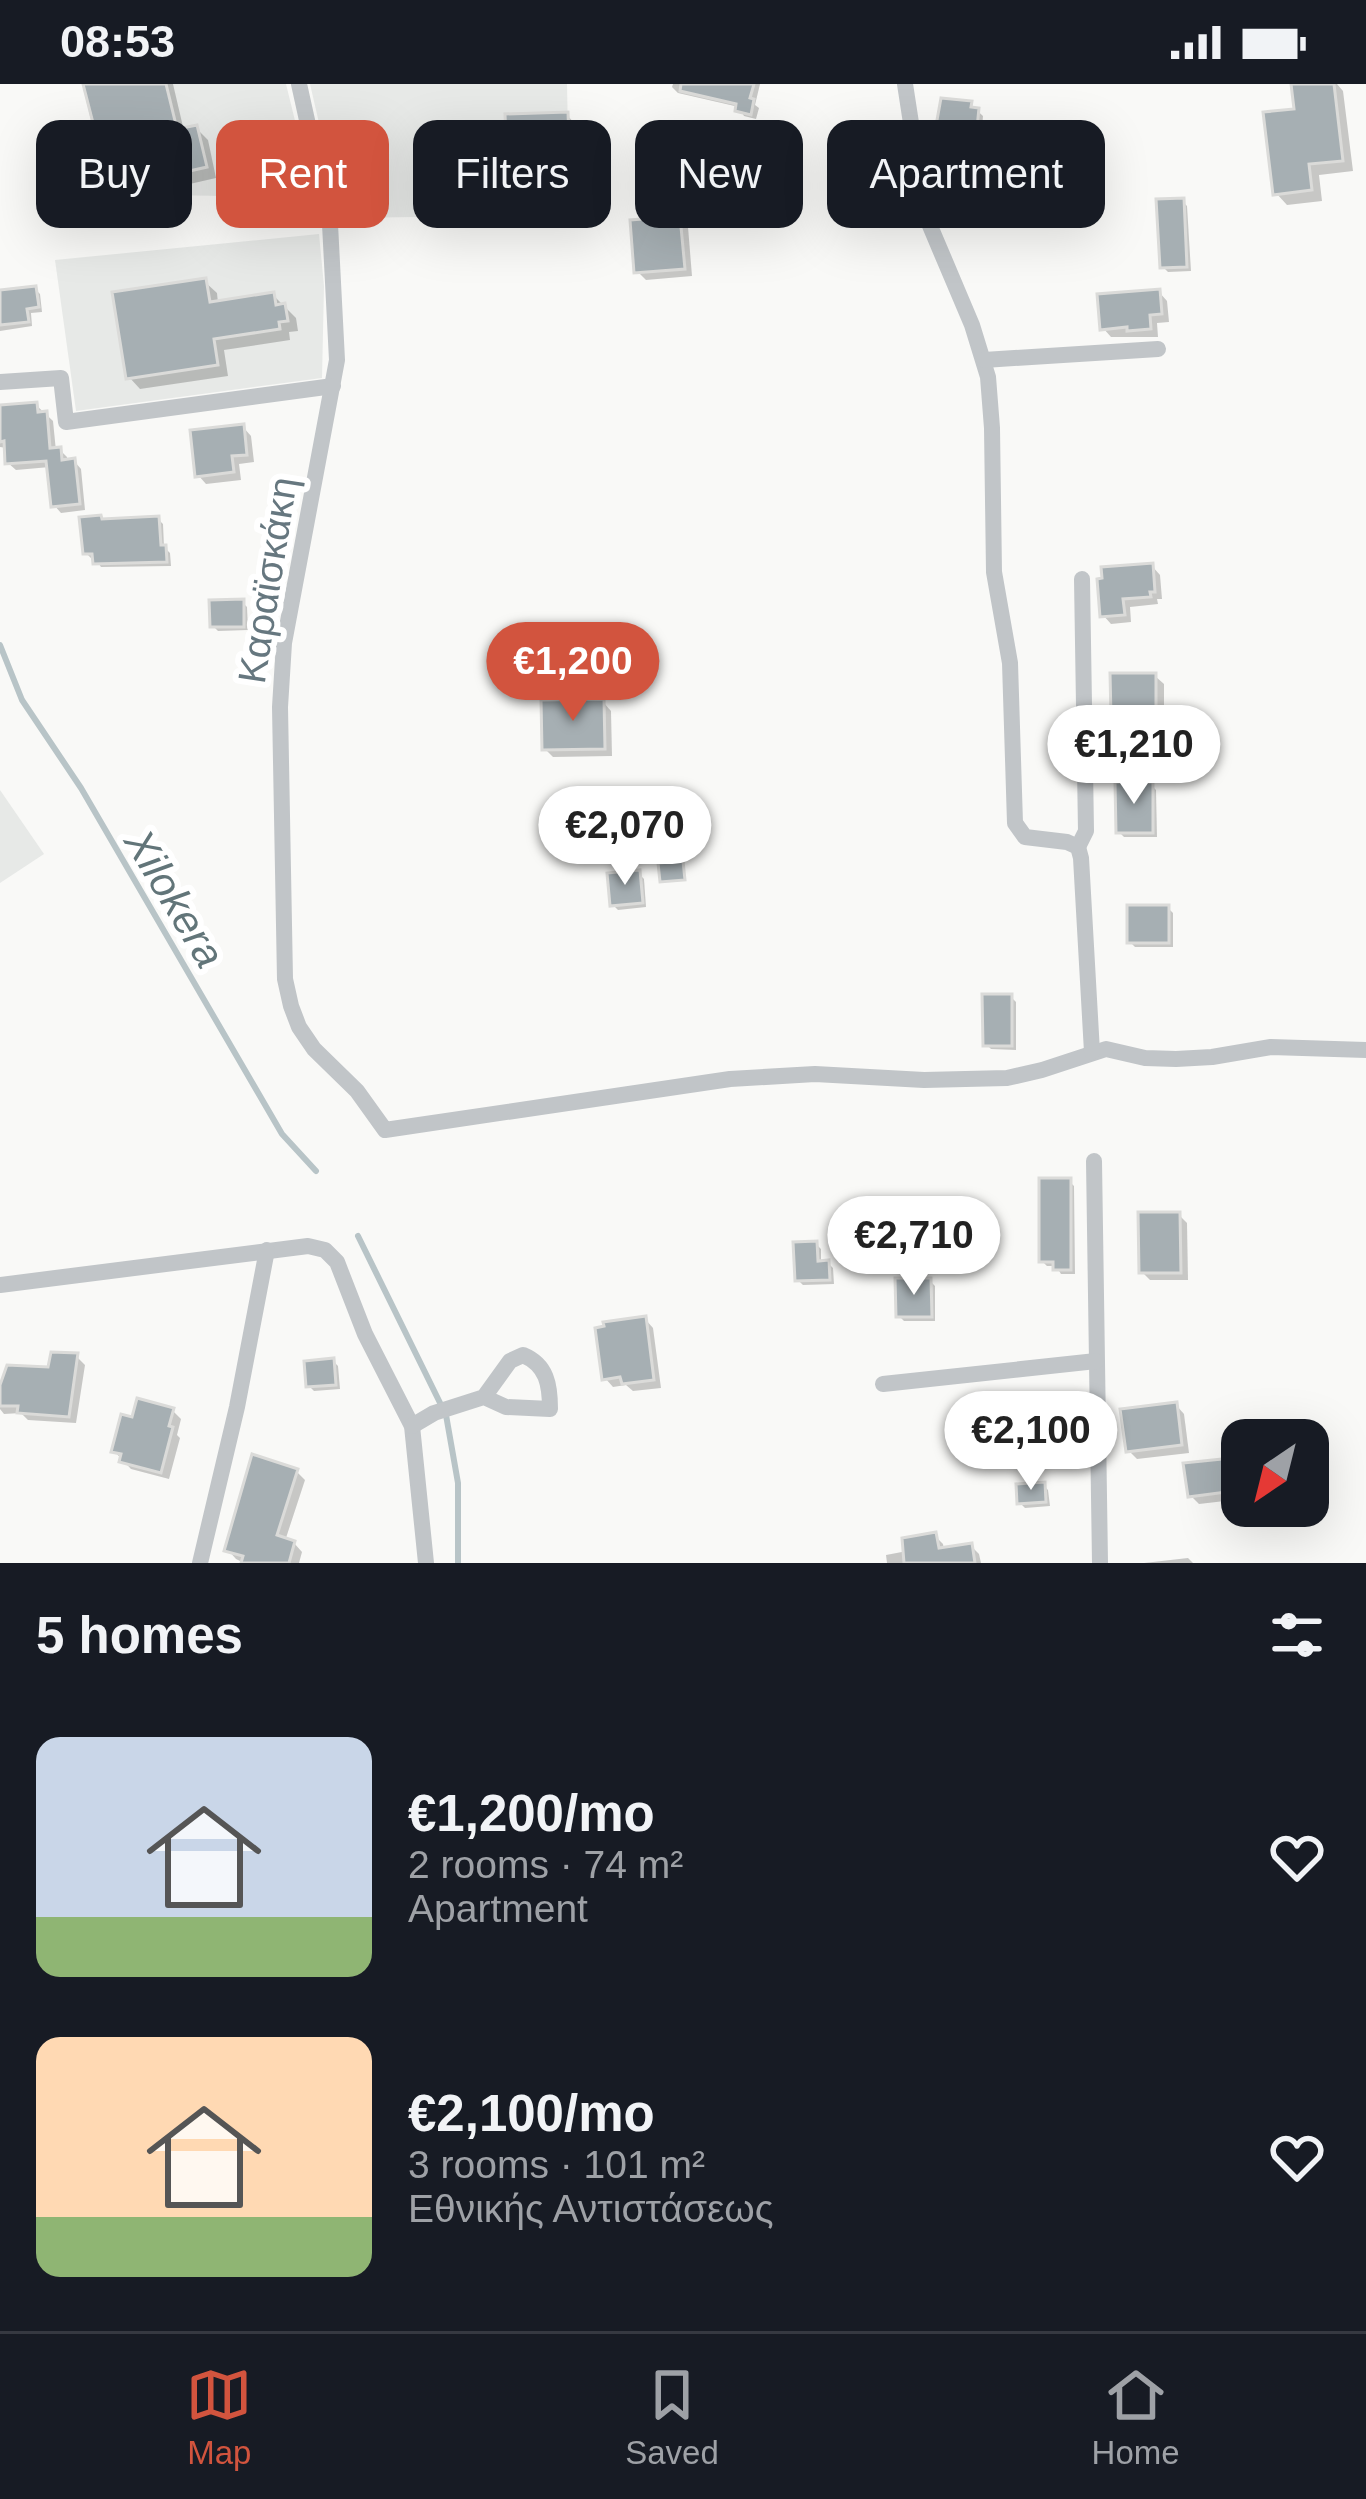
<!DOCTYPE html>
<html lang="en">
<head>
<meta charset="utf-8">
<style>
  :root { --surface:#171b24; --page:#242831; --text:#f1f3f6; --muted:#9ea1a6; --line:#363941; --accent:#d2543e }
  body { margin:0; font-family:Arial,sans-serif; background:var(--page); color:var(--text); height:100vh; display:flex; flex-direction:column; font-size:45px; white-space:nowrap }
  * { box-sizing:border-box; margin:0 }
  p { font-size:39px; color:var(--muted) }
  .icon { flex:none; width:66px; height:66px; fill:none; stroke:currentColor; stroke-width:2; stroke-linecap:round; stroke-linejoin:round }
  .map { position:relative; height:1479px; overflow:hidden }
  .sheet { display:flex; flex-direction:column; background:var(--surface); flex:1 }
  .sheet>* { flex:none }
  .guide { position:absolute; left:36px; top:36px; width:1296px; height:108px; display:flex; gap:24px }
  .needle { width:78px; rotate:215deg }
  .fabs { position:absolute; left:1221px; top:1335px; display:grid; gap:24px }
  .fabs a { display:grid; place-items:center; width:108px; height:108px; border-radius:24px; background:var(--surface); box-shadow:0 12px 48px #0002; font-size:60px }
  .price { position:absolute; translate:-50% -102px; padding:0 27px; border-radius:42px; background:#fff; color:#222; font-size:39px; line-height:78px; filter:drop-shadow(0 3px 6px #0008) }
  .price::after { content:''; position:absolute; left:50%; top:72px; width:36px; height:27px; margin-left:-18px; background:inherit; clip-path:polygon(0 0,100% 0,50% 100%) }
  .price.active { background:var(--accent); color:#fff }
  ul { padding:0; list-style:none }
  li { display:flex; align-items:center; gap:36px; height:300px; padding:0 36px }
  li span { display:grid; place-items:center; flex:none; width:336px; height:240px; border-radius:24px; color:#555 }
  li>.icon { margin-inline-start:auto }
  span .icon { width:144px; height:144px; fill:#fffc; stroke-width:1 }
  li b { font-size:51px }
  h2 { display:flex; justify-content:space-between; align-items:center; height:144px; padding:0 36px; font-size:51px }
  .chip { padding:0 42px; border-radius:24px; background:var(--surface); box-shadow:0 12px 48px #0002; font-size:42px; line-height:108px }
  .chip.active { background:var(--accent); color:#fff }
  .status { display:flex; justify-content:space-between; align-items:center; height:84px; padding:0 60px; background:var(--surface); direction:ltr }
  .status svg { height:33px; fill:currentColor }
  .dock { display:flex; justify-content:space-around; align-items:center; height:168px; border-top:3px solid var(--line); background:var(--surface); font-size:33px; color:var(--muted) }
  .dock a { display:grid; justify-items:center; gap:6px }
  .dock .active { color:var(--accent) }
  .map>svg:first-child { display:block }
  .built { fill:#e7e9e7 }
  .shadow { fill:#0003 }
  .lines { fill:none; stroke-linecap:round; stroke-linejoin:round }
  .stream { stroke:#b8c4c7; stroke-width:6 }
  .building { fill:#a6afb3; stroke:#dbdbd9; stroke-width:3 }
  .street { stroke:#c1c5c8; stroke-width:16 }
  .labels { text-anchor:middle; stroke-width:12; stroke-linejoin:round; paint-order:stroke }
  .street-label { font-size:39px; fill:#66777f; stroke:#fff }
  .water-label { font-size:42px; font-style:italic; fill:#627579; stroke:#fff }
</style>
</head>
<body>
<div class="status"><b>08:53</b><svg viewBox="0 0 49 12"><path d="M0 12V9h3v3zM5 12V6h3v6zM10 12V3h3v9zM15 12V0h3v12zM26 1h20v11H26zM47 4h2v5h-2z"/></svg></div>
<div class="map">
<svg width="1366" height="1479" viewBox="0 0 1366 1479">
  <rect width="100%" height="100%" fill="#f9f9f7"/>
  <g class="built">
    <polygon points="82,0 286,0 314,114 127,110 110,114"/>
    <polygon points="310,0 567,0 569,103 567,131 341,134"/>
    <polygon points="319,150 324,202 322,294 76,327 55,176"/>
    <polygon points="0,706 44,770 0,799"/>
  </g>
  <g class="shadow">
    <polygon points="86,0 173,0 184,47 196,44 208,56 216,94 124,115 113,103"/>
    <polygon points="673,0 760,0 755,21 759,24 756,35 744,32 739,23 678,9 672,3"/>
    <polygon points="1294,0 1337,0 1343,7 1353,87 1319,91 1322,117 1287,121 1276,109 1297,27"/>
    <polygon points="970,20 983,32 980,68 957,66 956,70 941,68 936,63"/>
    <polygon points="567,31 575,40 576,63 518,65 509,56"/>
    <polygon points="869,74 876,81 897,94 869,98 869,104 857,105 852,100"/>
    <polygon points="1182,117 1187,122 1191,187 1168,188 1163,183"/>
    <polygon points="679,135 688,143 692,192 646,196 637,187"/>
    <polygon points="205,198 217,209 218,219 273,211 296,234 298,247 289,248 290,256 224,266 228,292 140,305 129,293"/>
    <polygon points="35,205 40,210 42,228 31,229 32,242 0,247 0,209"/>
    <polygon points="1159,208 1167,217 1169,238 1157,239 1158,253 1111,253 1103,244"/>
    <polygon points="36,321 53,337 56,367 60,366 67,373 68,378 74,377 81,385 85,426 61,429 54,421 50,383 16,386 8,379 7,364 0,363 0,324"/>
    <polygon points="243,343 251,352 254,378 239,380 241,396 206,400 198,391"/>
    <polygon points="158,435 163,440 164,463 170,469 171,482 101,483 95,474 91,474 86,469 104,438"/>
    <polygon points="1152,482 1160,491 1162,515 1157,515 1158,520 1130,523 1131,538 1111,540 1103,531"/>
    <polygon points="242,518 247,523 248,546 218,547 213,542"/>
    <polygon points="1155,592 1164,600 1164,640 1122,640 1114,631"/>
    <polygon points="603,618 611,627 612,672 553,673 545,665"/>
    <polygon points="1151,701 1156,706 1157,753 1124,753 1119,748"/>
    <polygon points="639,790 644,795 646,823 618,826 613,821"/>
    <polygon points="1168,824 1173,829 1173,863 1135,863 1130,858"/>
    <polygon points="1011,913 1016,918 1016,966 991,965 986,960"/>
    <polygon points="1069,1097 1074,1102 1075,1190 1061,1190 1056,1182 1047,1182 1042,1177"/>
    <polygon points="1179,1131 1187,1139 1188,1196 1150,1196 1142,1188"/>
    <polygon points="816,1160 821,1165 821,1180 828,1179 833,1184 834,1200 803,1201 798,1196"/>
    <polygon points="930,1197 935,1202 935,1237 904,1237 899,1232"/>
    <polygon points="645,1235 653,1244 661,1304 633,1307 626,1301 613,1303 605,1294"/>
    <polygon points="76,1272 85,1281 76,1339 28,1336 21,1329 4,1330 0,1325 0,1311"/>
    <polygon points="333,1277 338,1282 340,1305 314,1307 309,1302"/>
    <polygon points="1005,1315 1010,1320 1012,1346 997,1347 981,1336"/>
    <polygon points="1176,1321 1184,1330 1189,1369 1137,1375 1128,1366"/>
    <polygon points="172,1326 181,1335 177,1351 180,1354 169,1395 131,1385 114,1367 134,1337"/>
    <polygon points="1242,1376 1242,1415 1199,1420 1190,1411"/>
    <polygon points="296,1387 305,1396 285,1457 294,1459 302,1468 299,1479 244,1479 236,1475 228,1466"/>
    <polygon points="1043,1401 1048,1406 1050,1422 1025,1424 1020,1419"/>
    <polygon points="935,1452 943,1460 944,1466 971,1462 979,1470 981,1479 887,1479 886,1471 907,1467"/>
    <polygon points="1188,1474 1193,1479 1144,1479"/>
  </g>
  <g class="lines">
    <g class="stream">
      <polyline points="0,561 22,616 81,704 282,1050 316,1087"/>
      <polyline points="358,1152 446,1331 458,1399 458,1479"/>
    </g>
  </g>
  <g class="building">
    <polygon points="83,0 166,0 177,45 197,41 207,83 110,105"/>
    <polygon points="681,0 754,0 750,14 754,15 751,31 735,27 736,20 680,7"/>
    <polygon points="1291,0 1334,0 1343,77 1309,80 1312,106 1273,111 1263,28 1294,25"/>
    <polygon points="941,14 972,17 971,23 979,24 975,65 953,62 952,67 932,64"/>
    <polygon points="568,28 569,56 506,58 505,30"/>
    <polygon points="867,68 867,72 873,71 872,76 897,90 865,94 866,100 850,102 846,71"/>
    <polygon points="1184,114 1187,183 1160,184 1156,115"/>
    <polygon points="680,132 685,185 634,189 630,136"/>
    <polygon points="206,194 210,218 274,208 276,221 285,219 288,237 279,238 280,245 214,255 218,281 126,295 112,208"/>
    <polygon points="36,202 39,223 27,225 29,238 0,241 0,206"/>
    <polygon points="1160,205 1162,230 1150,231 1151,245 1127,247 1127,243 1100,246 1097,210"/>
    <polygon points="37,318 38,328 47,327 50,364 61,363 62,376 75,374 80,420 51,423 46,377 5,380 4,357 0,358 0,321"/>
    <polygon points="244,340 247,371 232,372 234,388 195,393 190,346"/>
    <polygon points="101,431 102,435 159,432 161,461 166,461 167,478 93,480 92,470 83,470 79,433"/>
    <polygon points="1153,479 1155,508 1150,508 1151,513 1123,515 1125,531 1100,533 1097,495 1102,494 1101,483"/>
    <polygon points="244,515 244,543 210,543 209,516"/>
    <polygon points="1110,589 1156,589 1156,633 1111,633"/>
    <polygon points="604,615 605,665 542,666 541,616"/>
    <polygon points="1115,698 1153,698 1153,749 1116,749"/>
    <polygon points="683,777 685,796 660,798 658,779"/>
    <polygon points="640,786 643,819 610,822 607,789"/>
    <rect x="1127" y="821" width="42" height="38"/>
    <polygon points="982,910 1012,910 1012,962 983,962"/>
    <polygon points="1039,1094 1071,1094 1071,1186 1053,1186 1053,1178 1039,1178"/>
    <polygon points="1138,1128 1180,1128 1181,1189 1139,1189"/>
    <polygon points="817,1157 818,1177 829,1176 830,1196 795,1197 793,1158"/>
    <polygon points="895,1194 931,1194 932,1233 896,1233"/>
    <polygon points="646,1232 654,1296 622,1300 620,1293 602,1296 595,1244 604,1242 603,1238"/>
    <polygon points="51,1268 78,1269 69,1333 17,1329 18,1322 0,1322 0,1301 7,1281 48,1283"/>
    <polygon points="334,1274 336,1301 306,1303 304,1277"/>
    <polygon points="1006,1311 1009,1342 989,1343 988,1336 978,1337 976,1314"/>
    <polygon points="137,1314 174,1324 169,1342 173,1343 161,1389 119,1378 121,1370 111,1368 121,1330 132,1333"/>
    <polygon points="1177,1318 1182,1361 1126,1368 1120,1325"/>
    <polygon points="252,1370 298,1385 277,1451 295,1457 289,1479 241,1479 243,1472 224,1467"/>
    <polygon points="1242,1373 1242,1406 1188,1413 1183,1379"/>
    <polygon points="1045,1398 1046,1418 1017,1420 1016,1400"/>
    <polygon points="936,1448 939,1464 972,1459 975,1479 904,1479 902,1454"/>
  </g>
  <g class="lines">
    <g class="street">
      <polyline points="299,0 330,140 337,276 284,559 280,623 285,895 291,922 299,943 314,965 357,1007 385,1046 730,995 815,990 924,996 1007,994 1042,986 1106,965 1145,974 1176,975 1212,973 1271,963 1366,966"/>
      <polyline points="905,0 925,130 972,241 988,293 992,344 994,488 1010,579 1015,739 1025,753 1067,758 1078,763 1081,774 1092,968"/>
      <polyline points="984,276 1158,265"/>
      <polyline points="0,298 61,294 66,338 333,302"/>
      <polyline points="1078,763 1086,747 1082,495"/>
      <polyline points="1094,1077 1100,1479"/>
      <polyline points="0,1201 308,1162 325,1166 337,1178 365,1250 412,1342 426,1479"/>
      <polyline points="883,1300 1096,1277"/>
      <path d="M412,1342l22,-13 50,-16 22,10 44,2c0,-24 -3,-44 -27,-54l-13,6 -26,36"/>
      <polyline points="200,1479 237,1323 267,1166"/>
    </g>
  </g>
  <g class="labels">
    <g class="street-label">
      <text transform="translate(267 496) rotate(-81)" y="14">Καραϊσκάκη</text>
    </g>
    <g class="water-label">
      <text transform="translate(175 814) rotate(59)" y="15">Xilokera</text>
    </g>
  </g>
</svg>
<div class="fabs">
<a><svg class="needle" viewBox="-14 -14 28 28"><path d="M0-13l5 13h-10z" fill="#e53935"/><path d="M0 13l5-13h-10z" fill="#9ea1a6"/></svg></a>
</div>
<b class="price active" style="left:573px;top:640px">€1,200</b>
<b class="price" style="left:1134px;top:723px">€1,210</b>
<b class="price" style="left:625px;top:804px">€2,070</b>
<b class="price" style="left:914px;top:1214px">€2,710</b>
<b class="price" style="left:1031px;top:1409px">€2,100</b>
<div class="guide">
<a class="chip">Buy</a>
<a class="chip active">Rent</a>
<a class="chip">Filters</a>
<a class="chip">New</a>
<a class="chip">Apartment</a>
</div>
</div>
<section class="sheet">
<h2>5 homes<svg class="icon" aria-label="filters" viewBox="0 0 24 24"><path d="M4 7h16M4 17h16"/><circle cx="9" cy="7" r="2"/><circle cx="15" cy="17" r="2"/></svg></h2>
<ul>
<li><span style="background:linear-gradient(#c9d6e8 75%,#8fb573 0)"><svg class="icon" aria-label="home" viewBox="0 0 24 24"><path d="M3 11l9-7 9 7M6 9v11h12V9"/></svg></span><div><b>€1,200/mo</b><p>2 rooms · 74 m²</p><p>Apartment</p></div><svg class="icon" aria-label="heart" viewBox="0 0 24 24"><path d="M12 20l-8-8c-3-5 5-10 8-4 3-6 11-1 8 4z"/></svg></li>
<li><span style="background:linear-gradient(#ffd9b3 75%,#8fb573 0)"><svg class="icon" aria-label="home" viewBox="0 0 24 24"><path d="M3 11l9-7 9 7M6 9v11h12V9"/></svg></span><div><b>€2,100/mo</b><p>3 rooms · 101 m²</p><p>Εθνικής Αντιστάσεως</p></div><svg class="icon" aria-label="heart" viewBox="0 0 24 24"><path d="M12 20l-8-8c-3-5 5-10 8-4 3-6 11-1 8 4z"/></svg></li>
</ul>
</section>
<nav class="dock">
<a class="active"><svg class="icon" aria-label="map" viewBox="0 0 24 24"><path d="M3 6l6-2 6 2 6-2v14l-6 2-6-2-6 2zM9 4v14M15 6v14"/></svg>Map</a>
<a><svg class="icon" aria-label="saved" viewBox="0 0 24 24"><path d="M7 4h10v16l-5-4-5 4z"/></svg>Saved</a>
<a><svg class="icon" aria-label="home" viewBox="0 0 24 24"><path d="M3 11l9-7 9 7M6 9v11h12V9"/></svg>Home</a>
</nav>
</body>
</html>
